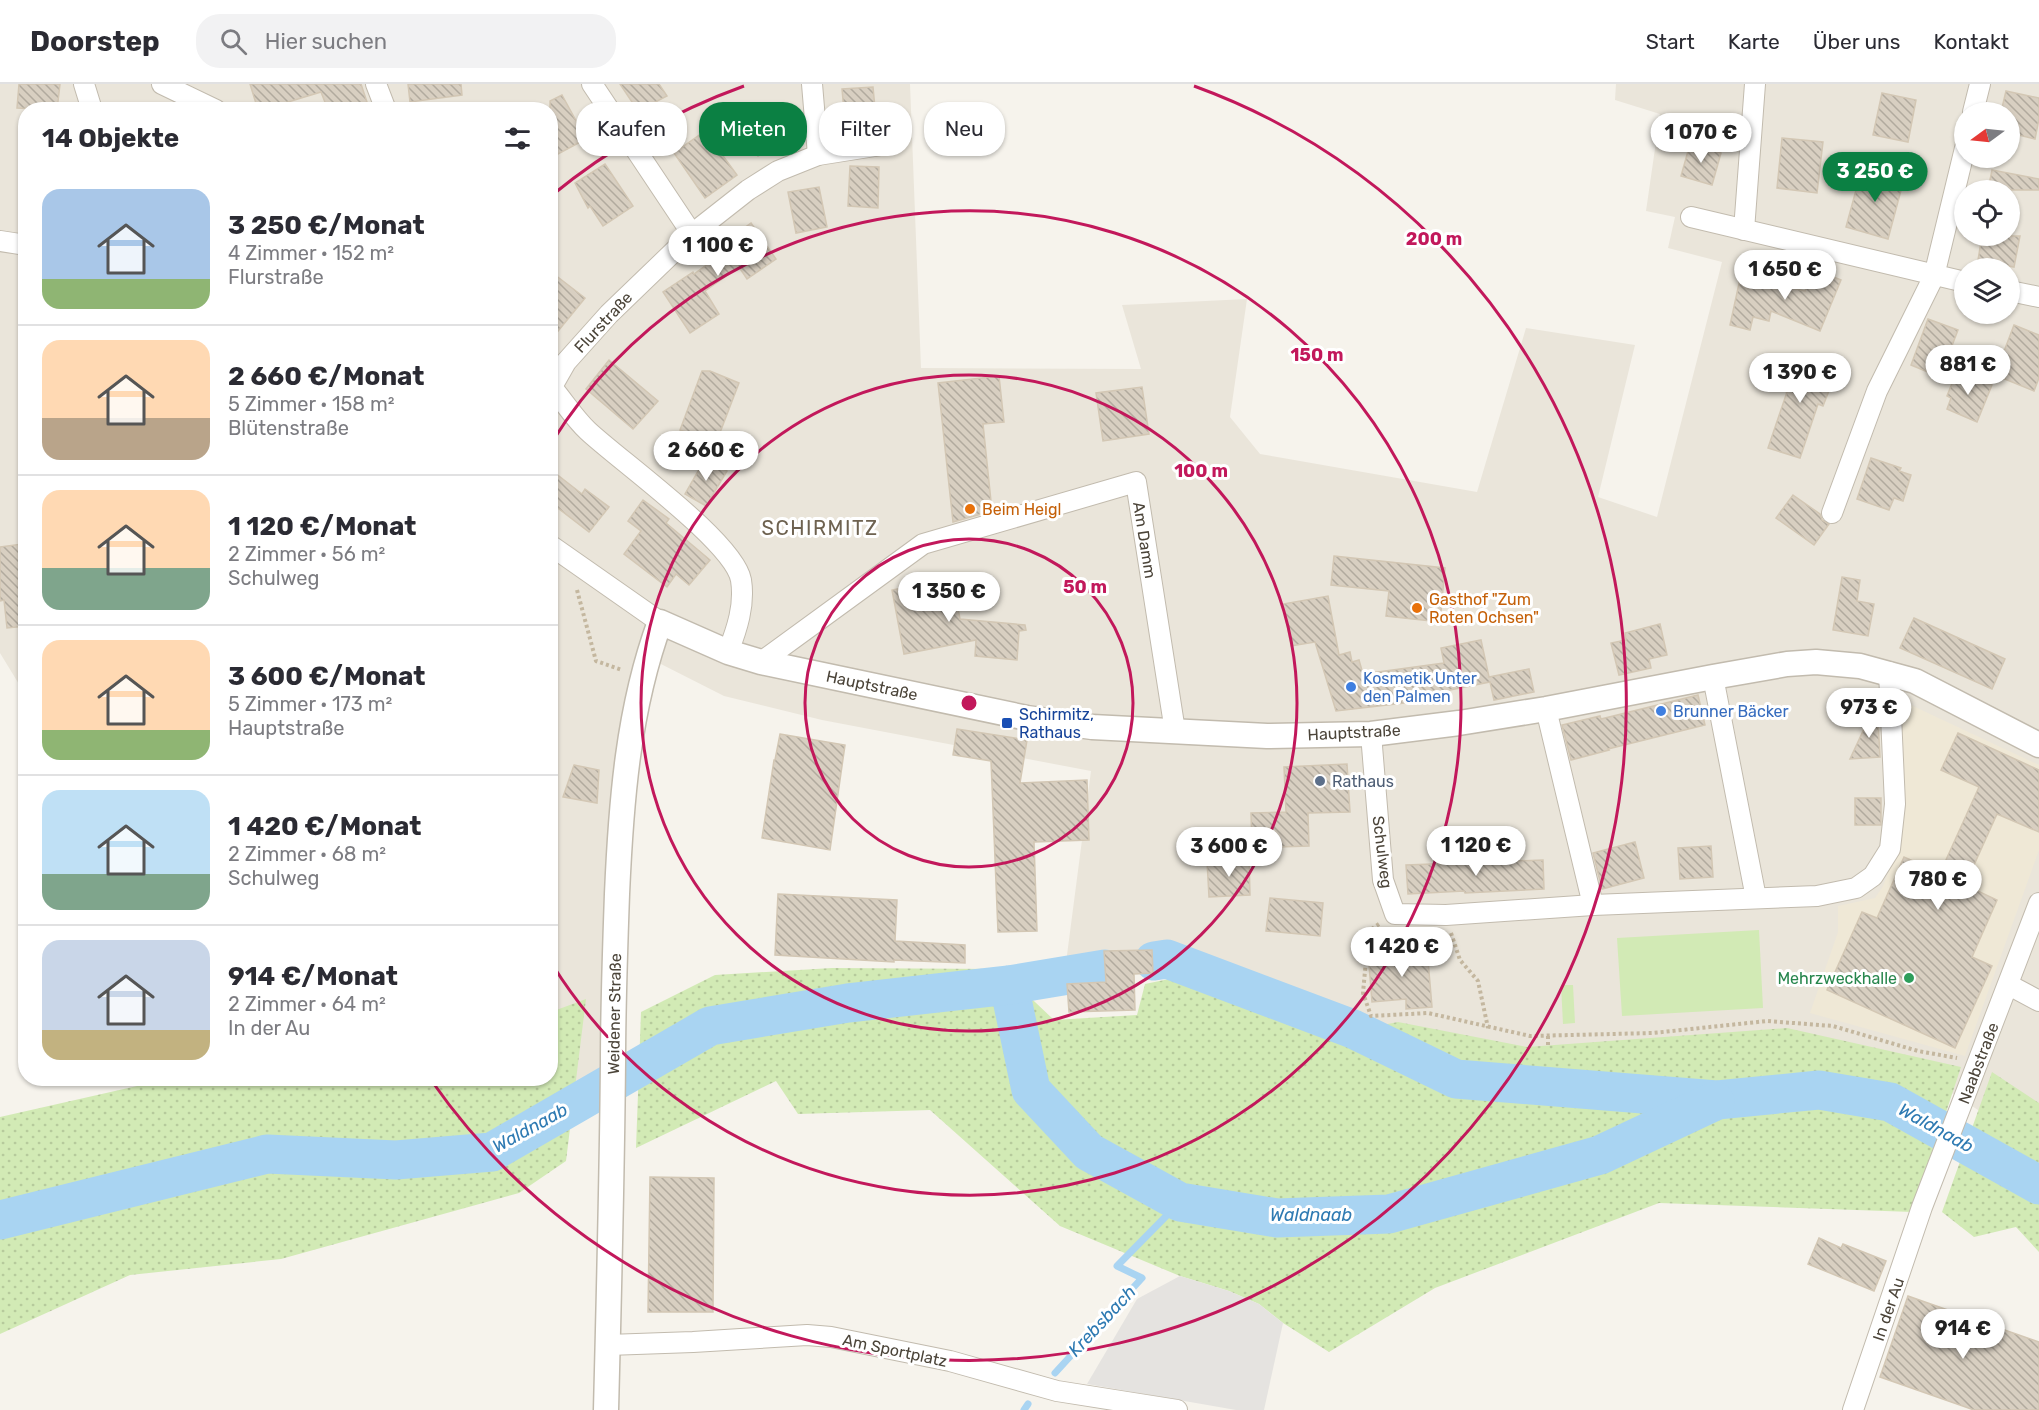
<!DOCTYPE html>
<html lang="de">
<head>
<meta charset="utf-8">
<style>
  :root { --surface:#fff; --page:#f2f2f3; --text:#2b2b33; --muted:#7c7c81; --line:#e1e1e2; --accent:#0b8043 }
  body { margin:0; font-family:Rubik,sans-serif; background:var(--page); color:var(--text); height:100vh; display:flex; flex-direction:column; font-size:22px; white-space:nowrap }
  * { box-sizing:border-box; margin:0 }
  p { font-size:20px; color:var(--muted) }
  .icon { flex:none; width:33px; height:33px; fill:none; stroke:currentColor; stroke-width:2; stroke-linecap:round; stroke-linejoin:round }
  .map { position:relative; flex:1; overflow:hidden }
  .side { position:absolute; left:18px; top:18px; width:540px; height:984px; display:flex; flex-direction:column; background:var(--surface); border-radius:24px; box-shadow:0 2px 4px #0004 }
  .side>* { flex:none }
  .hud { position:absolute; left:576px; top:18px; width:570px; height:54px; display:flex; gap:12px }
  .needle { width:39px; rotate:255deg }
  .fabs { position:absolute; left:1954px; top:18px; display:grid; gap:12px }
  .fabs a { display:grid; place-items:center; width:66px; height:66px; border-radius:50%; background:var(--surface); box-shadow:0 2px 4px #0004; font-size:30px }
  .price { position:absolute; translate:-50% -51px; padding:0 14px; border-radius:21px; background:#fff; color:#222; font-size:20px; line-height:39px; filter:drop-shadow(0 2px 3px #0008) }
  .price::after { content:''; position:absolute; left:50%; top:36px; width:18px; height:14px; margin-left:-9px; background:inherit; clip-path:polygon(0 0,100% 0,50% 100%) }
  .price.selected { background:var(--accent); color:#fff }
  ul { padding:0; list-style:none }
  li { display:flex; align-items:center; gap:18px; height:150px; padding:0 24px }
  li+li { border-top:2px solid var(--line) }
  li span { display:grid; place-items:center; flex:none; width:168px; height:120px; border-radius:18px; color:#555 }
  li>.icon { margin-inline-start:auto }
  span .icon { width:72px; height:72px; fill:#fffc; stroke-width:1 }
  li b { font-size:26px }
  h2 { display:flex; justify-content:space-between; align-items:center; height:72px; padding:0 24px; font-size:26px }
  .tag { padding:0 21px; border-radius:24px; background:var(--surface); box-shadow:0 2px 4px #0004; font-size:21px; line-height:54px }
  .tag.selected { background:var(--accent); color:#fff }
  header { display:flex; align-items:center; gap:36px; box-sizing:border-box; height:84px; padding:0 30px; background:var(--surface); border-bottom:2px solid var(--line) }
  header strong { font-size:28px }
  nav { display:flex; gap:33px; margin-inline-start:auto; font-size:21px }
  .search { width:420px; height:54px; background:var(--page); display:flex; align-items:center; gap:15px; box-sizing:border-box; padding:0 21px; border-radius:24px; color:var(--muted); font-size:22px }
  .map>svg:first-child { display:block }
  .residential { fill:#eae5da; fill-rule:evenodd }
  .education { fill:#efe8d6 }
  .grass { fill:url(#grass-dots) }
  .pitch { fill:#d2eab5 }
  .parking { fill:#e5e3e0 }
  .lines { fill:none; stroke-linecap:round; stroke-linejoin:round }
  .stream { stroke:#a9d4f2; stroke-width:7 }
  .river { stroke:#a9d4f2; stroke-width:39 }
  .building { fill:url(#building-back-hatch); stroke:#d3c7b4; stroke-width:1.5 }
  .minor-casing { stroke:#c2bbae; stroke-width:22 }
  .tertiary-casing { stroke:#c2bbae; stroke-width:27 }
  .path { stroke:#c4b79f; stroke-width:4; stroke-dasharray:3 3; stroke-linecap:butt }
  .minor { stroke:#fff; stroke-width:20 }
  .tertiary { stroke:#fff; stroke-width:24 }
  .ring { fill:none; stroke:#c2185b; stroke-width:3 }
  .food-dot { fill:#e8710a; stroke:#fff; stroke-width:2 }
  .shop-dot { fill:#3f7fe0; stroke:#fff; stroke-width:2 }
  .transit-dot { fill:#1a4fb4; stroke:#fff; stroke-width:2 }
  .service-dot { fill:#5c6f8a; stroke:#fff; stroke-width:2 }
  .leisure-dot { fill:#2e9e5b; stroke:#fff; stroke-width:2 }
  .labels { text-anchor:middle; stroke-width:6; stroke-linejoin:round; paint-order:stroke }
  .street-label { font-size:16px; fill:#4b4439; stroke:#fff }
  .food-label { font-size:16px; fill:#c56008; stroke:#fff; text-anchor:start }
  .shop-label { font-size:16px; fill:#366cbe; stroke:#fff; text-anchor:start }
  .transit-label { font-size:16px; fill:#164399; stroke:#fff; text-anchor:start }
  .service-label { font-size:16px; fill:#4e5e75; stroke:#fff; text-anchor:start }
  .leisure-label { font-size:16px; fill:#27864d; stroke:#fff; text-anchor:end }
  .water-label { font-size:18px; font-style:italic; fill:#2e7ab2; stroke:#fff }
  .quarter-label { font-size:20px; letter-spacing:1.5px; fill:#6e6250; stroke:#fff }
  .centre { fill:#c2185b; stroke:#fff; stroke-width:3 }
  .ring-label { font-size:18px; text-anchor:middle; font-weight:bold; fill:#c2185b; stroke:#fff; stroke-width:6; stroke-linejoin:round; paint-order:stroke }
</style>
</head>
<body>
<header>
<strong>Doorstep</strong>
<div class="search"><svg class="icon" aria-label="search" viewBox="0 0 24 24"><circle cx="10" cy="10" r="6"/><path d="M15 15l6 6"/></svg>Hier suchen</div>
<nav><a>Start</a><a>Karte</a><a>Über uns</a><a>Kontakt</a></nav>
</header>
<div class="map">
<svg width="2039" height="1326" viewBox="0 0 2039 1326">
  <defs>
    <pattern id="grass-dots" width="8" height="8" patternUnits="userSpaceOnUse" patternTransform="scale(1.5)"><rect width="8" height="8" fill="#d2eab5"/><path d="M2 2h.1M6 6h.1" fill="none" stroke="#b6ca9c" stroke-width="1.8" stroke-linecap="round"/></pattern>
    <pattern id="building-back-hatch" width="6" height="6" patternUnits="userSpaceOnUse" patternTransform="scale(1.5)"><rect width="6" height="6" fill="#d8cfc1"/><path d="M-1 5l2 2M0 0l6 6M5-1l2 2" fill="none" stroke="#b1aa9e"/></pattern>
  </defs>
  <rect width="100%" height="100%" fill="#f6f3ec"/>
  <path class="residential" d="M0,0h910l11,284 220,1 -19,-64 125,-6 -17,118 30,37 217,38 49,-164 109,17 -37,152 59,20 65,-255 -54,-14 7,-31 -29,-6 14,-97 -45,-14 1,-16h423v1065l-89,-57 -265,-33 -332,-21 -190,-73 -72,3 -27,10 27,-207 -269,-51 -98,-24 -71,-36 -26,123 -3,286 -135,65 61,-56v-968h-524l-1,584 -25,-41zM1965,28h45v46h-45zM1965,106h45v46h-45zM1965,184h45v46h-45z"/>
  <polygon class="education" points="1898,615 2039,681 2039,766 1965,972 1810,929 1838,848 1838,822 1875,814 1883,802 1898,765"/>
  <g class="grass">
    <polygon points="832,884 1000,885 1054,936 1137,931 1145,900 1174,894 1321,953 1398,938 1527,963 1787,944 1961,983 1913,1128 1659,1119 1435,1204 1329,1268 1283,1239 1259,1220 1229,1207 1180,1192 1060,1142 930,1026 798,1030 776,997 636,1064 641,928 715,891"/>
    <polygon points="586,915 566,1077 519,1109 281,1175 130,1191 0,1250 0,1033 168,995 550,994 551,928"/>
    <polygon points="1992,988 2039,1019 2039,1168 2016,1143 1974,1153 1942,1128"/>
  </g>
  <g class="pitch">
    <polygon points="1759,846 1763,924 1622,932 1617,854"/>
    <polygon points="1561,901 1573,901 1575,939 1563,940"/>
  </g>
  <polygon class="parking" points="1180,1192 1229,1207 1259,1220 1283,1239 1264,1326 1236,1326 1087,1300 1137,1215"/>
  <g class="lines">
    <g class="stream">
      <polyline points="1055,1289 1142,1194 1117,1182 1180,1118"/>
      <polyline points="1024,1326 1028,1320"/>
    </g>
    <g class="river">
      <polyline points="1154,877 1167,875 1353,945 1456,995 1717,1016 1819,1006 1890,1018 2039,1101"/>
      <polyline points="1009,901 1031,1006 1089,1068 1180,1118 1277,1134 1389,1130 1600,1071 1715,1017"/>
      <polyline points="0,1136 267,1070 396,1076 492,1068 710,942 848,919 1009,901 1105,885"/>
    </g>
  </g>
  <g class="building">
    <polygon points="19,0 60,0 57,26 17,24"/>
    <polygon points="250,0 361,0 367,18 346,26 328,26 321,8 278,21 279,26 258,26"/>
    <polygon points="408,0 461,0 462,11 410,18"/>
    <polygon points="620,0 659,0 667,12 638,27"/>
    <polygon points="873,3 876,35 845,38 842,5"/>
    <polygon points="2006,7 2039,14 2039,35 2035,55 2010,49 2010,28 2001,28"/>
    <polygon points="1882,9 1916,16 1908,58 1873,51"/>
    <polygon points="562,11 586,55 558,70 550,55 550,17"/>
    <polygon points="770,24 788,56 758,72 741,40"/>
    <polygon points="705,47 737,91 705,114 674,69"/>
    <polygon points="1782,54 1823,58 1817,109 1777,104"/>
    <polygon points="1690,60 1721,69 1712,101 1681,92"/>
    <polygon points="605,80 633,122 603,142 590,122 588,124 575,99"/>
    <polygon points="850,82 879,83 878,124 848,122"/>
    <polygon points="1862,84 1904,95 1888,155 1846,143"/>
    <polygon points="1992,86 2039,95 2039,106 1988,106"/>
    <polygon points="819,103 827,143 796,149 788,108"/>
    <polygon points="751,139 776,175 747,195 739,183 705,207 719,230 690,249 663,208 693,188 694,190 727,166 722,160"/>
    <polygon points="1982,152 2020,152 2014,183 1978,176"/>
    <polygon points="1813,185 1841,196 1820,247 1771,227 1769,237 1753,233 1750,246 1730,241 1740,195 1756,199 1757,196 1805,207"/>
    <polygon points="550,187 585,214 550,257"/>
    <polygon points="1928,235 1958,246 1940,293 1911,281"/>
    <polygon points="2014,241 2039,251 2039,294 2034,307 1995,291"/>
    <polygon points="1791,271 1836,289 1823,322 1818,320 1800,374 1768,364 1787,308 1778,305"/>
    <polygon points="609,276 658,317 633,345 586,305"/>
    <polygon points="702,287 710,287 739,299 716,359 680,346"/>
    <polygon points="1957,287 1992,301 1977,338 1947,325 1951,314 1947,312"/>
    <polygon points="999,292 1004,338 983,340 992,427 953,438 938,299"/>
    <polygon points="1142,303 1149,350 1103,357 1096,309"/>
    <polygon points="1871,374 1901,384 1899,387 1911,391 1903,417 1894,414 1889,426 1857,415"/>
    <polygon points="705,375 727,387 706,422 685,410"/>
    <polygon points="550,385 582,410 585,405 609,423 589,448 550,418"/>
    <polygon points="1793,411 1820,430 1822,436 1829,440 1814,461 1776,434"/>
    <polygon points="643,416 669,435 666,439 710,476 689,501 676,490 667,503 624,470 641,447 628,437"/>
    <polygon points="22,460 26,484 26,542 7,544 4,516 0,517 0,463"/>
    <polygon points="1334,472 1445,484 1440,538 1386,532 1389,507 1331,501"/>
    <polygon points="1842,493 1860,496 1857,517 1874,520 1868,552 1833,546"/>
    <polygon points="952,494 960,535 1025,541 1026,546 1019,547 1017,576 975,572 976,556 904,570 892,506"/>
    <polygon points="1328,512 1339,571 1350,568 1352,578 1359,576 1363,590 1444,579 1441,564 1481,556 1489,593 1529,585 1534,608 1494,616 1490,598 1420,612 1421,617 1336,627 1315,558 1291,562 1283,520"/>
    <polygon points="1914,534 2005,575 1992,605 1900,564"/>
    <polygon points="1660,540 1667,571 1649,575 1651,584 1619,591 1611,559 1626,556 1625,549"/>
    <polygon points="1698,611 1705,641 1608,665 1609,666 1571,676 1562,641 1600,632 1601,635"/>
    <polygon points="1877,617 1880,673 1850,675"/>
    <polygon points="957,645 1027,656 1020,699 1087,696 1089,756 1034,758 1037,847 998,848 991,677 953,671"/>
    <polygon points="1958,649 2039,686 2039,748 1997,730 1965,801 1997,816 1972,873 1992,882 1955,964 1827,906 1862,828 1877,834 1904,773 1940,789 1979,703 1941,686"/>
    <polygon points="780,650 845,661 830,766 762,754 774,676 775,676"/>
    <polygon points="1347,680 1350,728 1308,729 1309,762 1252,764 1251,729 1286,728 1284,683"/>
    <polygon points="574,681 599,686 597,719 563,713"/>
    <rect x="1855" y="714" width="26" height="27"/>
    <polygon points="1635,758 1644,794 1602,805 1593,769"/>
    <polygon points="1711,762 1713,793 1680,795 1678,764"/>
    <polygon points="1249,775 1250,811 1209,813 1207,777"/>
    <polygon points="1543,776 1544,805 1465,809 1464,807 1408,810 1406,781"/>
    <polygon points="778,810 897,816 895,857 965,861 965,879 894,876 894,878 775,871"/>
    <polygon points="1270,814 1323,819 1320,852 1266,847"/>
    <polygon points="1427,864 1432,923 1406,925 1406,915 1372,918 1369,881 1379,880 1378,868"/>
    <polygon points="1152,866 1153,889 1134,890 1135,926 1069,928 1067,900 1106,898 1104,867"/>
    <polygon points="650,1093 714,1094 713,1228 648,1228"/>
    <polygon points="1819,1154 1841,1164 1843,1160 1886,1177 1874,1207 1808,1180"/>
    <polygon points="1908,1212 2039,1258 2039,1326 1974,1326 1880,1293"/>
  </g>
  <g class="lines">
    <defs>
      <g id="minor">
        <polyline points="84,0 92,26"/>
        <polyline points="162,0 216,26"/>
        <polyline points="376,0 386,26"/>
        <polyline points="592,0 692,150"/>
        <polyline points="812,0 818,71"/>
        <polyline points="1973,28 1980,0"/>
        <polyline points="1691,133 1965,198"/>
        <polyline points="1744,146 1755,0"/>
        <polyline points="0,157 26,161"/>
        <polyline points="2010,207 2039,213"/>
        <path d="M550,301c13,15 24,33 38,46 32,30 146,111 153,149 4,25 -4,49 -13,72"/>
        <polyline points="550,306 566,278 609,230 692,150 748,106 778,87 818,71 881,61"/>
        <polyline points="1832,429 1877,307 1934,192 1965,64"/>
        <polyline points="550,461 660,538"/>
        <polyline points="761,578 923,460 1136,398 1175,647"/>
        <polyline points="1713,593 1756,814"/>
        <polyline points="1546,625 1593,821"/>
        <polyline points="1371,650 1383,796 1395,830 1446,831 1593,821 1817,812 1856,804 1873,792 1890,765 1895,720 1889,588"/>
        <polyline points="2009,901 2039,917"/>
        <polyline points="608,1261 693,1258 807,1251 831,1253 950,1277 1057,1307 1177,1326"/>
        <polyline points="1853,1326 1922,1123 2039,819"/>
      </g>
      <path id="tertiary" d="M606,1326c3,-116 6,-232 7,-349 0,-56 2,-111 4,-167 4,-92 11,-185 43,-272l68,30 33,10 266,56 65,9 175,9 104,-2 88,-11 87,-14 167,-32 74,-13 29,-2 44,4 55,15 124,64"/>
    </defs>
    <use href="#minor" class="minor-casing"/>
    <use href="#tertiary" class="tertiary-casing"/>
    <g class="path">
      <polyline points="577,506 596,577 622,586"/>
      <polyline points="1379,840 1372,845 1366,876 1363,909 1371,932 1428,929 1530,952 1653,949 1767,937 1833,942 1918,967 1957,974"/>
      <polyline points="1451,849 1460,876 1478,897 1488,944"/>
      <polyline points="1548,952 1548,963"/>
    </g>
    <use href="#minor" class="minor"/>
    <use href="#tertiary" class="tertiary"/>
  </g>
  <g class="ring">
    <circle cx="969" cy="619" r="164"/>
    <circle cx="969" cy="619" r="328"/>
    <path d="M552 358A492 492 0 1 1 552 880"/>
    <path d="M551 112A657 657 0 0 1 744 2M1194 2A657 657 0 1 1 431 996"/>
  </g>
  <g class="food-dot">
    <circle cx="970" cy="425" r="6"/>
    <circle cx="1417" cy="524" r="6"/>
  </g>
  <g class="shop-dot">
    <circle cx="1351" cy="603" r="6"/>
    <circle cx="1661" cy="627" r="6"/>
  </g>
  <rect class="transit-dot" x="1001" y="633" width="12" height="12" rx="3"/>
  <circle class="service-dot" cx="1320" cy="697" r="6"/>
  <circle class="leisure-dot" cx="1909" cy="894" r="6"/>
  <g class="labels">
    <g class="street-label">
      <text transform="translate(603 238) rotate(-47)" y="6">Flurstraße</text>
      <text transform="translate(1145 456) rotate(81)" y="6">Am Damm</text>
      <text transform="translate(872 601) rotate(12)" y="6">Hauptstraße</text>
      <text transform="translate(1354 648) rotate(-3)" y="6">Hauptstraße</text>
      <text transform="translate(1383 768) rotate(83)" y="6">Schulweg</text>
      <text transform="translate(614 930) rotate(-89)" y="6">Weidener Straße</text>
      <text transform="translate(1978 979) rotate(-69)" y="6">Naabstraße</text>
      <text transform="translate(1888 1225) rotate(-71)" y="6">In der Au</text>
      <text transform="translate(895 1266) rotate(12)" y="6">Am Sportplatz</text>
    </g>
    <g class="food-label">
      <text x="982" y="431">Beim Heigl</text>
      <text x="1429" y="521">Gasthof "Zum<tspan x="1429" dy="18">Roten Ochsen"</tspan></text>
    </g>
    <g class="shop-label">
      <text x="1363" y="600">Kosmetik Unter<tspan x="1363" dy="18">den Palmen</tspan></text>
      <text x="1673" y="633">Brunner Bäcker</text>
    </g>
    <g class="transit-label">
      <text x="1019" y="636">Schirmitz,<tspan x="1019" dy="18">Rathaus</tspan></text>
    </g>
    <g class="service-label">
      <text x="1332" y="703">Rathaus</text>
    </g>
    <g class="leisure-label">
      <text x="1897" y="900">Mehrzweckhalle</text>
    </g>
    <g class="water-label">
      <text transform="translate(530 1044) rotate(-29)" y="6">Waldnaab</text>
      <text transform="translate(1936 1044) rotate(29)" y="6">Waldnaab</text>
      <text x="1311" y="1137">Waldnaab</text>
      <text transform="translate(1102 1237) rotate(-47)" y="6">Krebsbach</text>
    </g>
    <g class="quarter-label">
      <text x="820" y="451">SCHIRMITZ</text>
    </g>
  </g>
  <circle cx="969" cy="619" r="9" class="centre"/>
  <g class="ring-label">
    <text x="1434" y="161">200 m</text>
    <text x="1317" y="277">150 m</text>
    <text x="1201" y="393">100 m</text>
    <text x="1085" y="509">50 m</text>
  </g>
</svg>
<div class="fabs">
<a><svg class="needle" viewBox="-14 -14 28 28"><path d="M0-13l5 13h-10z" fill="#e53935"/><path d="M0 13l5-13h-10z" fill="#7c7c81"/></svg></a>
<a><svg class="icon" aria-label="locate" viewBox="0 0 24 24"><circle cx="12" cy="12" r="6"/><path d="M12 2v4M12 18v4M2 12h4M18 12h4"/></svg></a>
<a><svg class="icon" aria-label="layers" viewBox="0 0 24 24"><path d="M12 4l9 5-9 5-9-5zM3 14l9 5 9-5"/></svg></a>
</div>
<b class="price" style="left:1701px;top:80px">1 070 €</b>
<b class="price selected" style="left:1875px;top:119px">3 250 €</b>
<b class="price" style="left:718px;top:193px">1 100 €</b>
<b class="price" style="left:1785px;top:217px">1 650 €</b>
<b class="price" style="left:1968px;top:312px">881 €</b>
<b class="price" style="left:1800px;top:320px">1 390 €</b>
<b class="price" style="left:706px;top:398px">2 660 €</b>
<b class="price" style="left:949px;top:539px">1 350 €</b>
<b class="price" style="left:1869px;top:655px">973 €</b>
<b class="price" style="left:1476px;top:793px">1 120 €</b>
<b class="price" style="left:1229px;top:794px">3 600 €</b>
<b class="price" style="left:1938px;top:827px">780 €</b>
<b class="price" style="left:1402px;top:894px">1 420 €</b>
<b class="price" style="left:1963px;top:1276px">914 €</b>
<div class="hud">
<a class="tag">Kaufen</a>
<a class="tag selected">Mieten</a>
<a class="tag">Filter</a>
<a class="tag">Neu</a>
</div>
<section class="side">
<h2>14 Objekte<svg class="icon" aria-label="filters" viewBox="0 0 24 24"><path d="M4 7h16M4 17h16"/><circle cx="9" cy="7" r="2"/><circle cx="15" cy="17" r="2"/></svg></h2>
<ul>
<li><span style="background:linear-gradient(#a9c7e8 75%,#8fb573 0)"><svg class="icon" aria-label="home" viewBox="0 0 24 24"><path d="M3 11l9-7 9 7M6 9v11h12V9"/></svg></span><div><b>3 250 €/Monat</b><p>4 Zimmer · 152 m²</p><p>Flurstraße</p></div></li>
<li><span style="background:linear-gradient(#ffd9b3 65%,#b9a48a 0)"><svg class="icon" aria-label="home" viewBox="0 0 24 24"><path d="M3 11l9-7 9 7M6 9v11h12V9"/></svg></span><div><b>2 660 €/Monat</b><p>5 Zimmer · 158 m²</p><p>Blütenstraße</p></div></li>
<li><span style="background:linear-gradient(#ffd9b3 65%,#7fa58c 0)"><svg class="icon" aria-label="home" viewBox="0 0 24 24"><path d="M3 11l9-7 9 7M6 9v11h12V9"/></svg></span><div><b>1 120 €/Monat</b><p>2 Zimmer · 56 m²</p><p>Schulweg</p></div></li>
<li><span style="background:linear-gradient(#ffd9b3 75%,#8fb573 0)"><svg class="icon" aria-label="home" viewBox="0 0 24 24"><path d="M3 11l9-7 9 7M6 9v11h12V9"/></svg></span><div><b>3 600 €/Monat</b><p>5 Zimmer · 173 m²</p><p>Hauptstraße</p></div></li>
<li><span style="background:linear-gradient(#bfe0f5 70%,#7fa58c 0)"><svg class="icon" aria-label="home" viewBox="0 0 24 24"><path d="M3 11l9-7 9 7M6 9v11h12V9"/></svg></span><div><b>1 420 €/Monat</b><p>2 Zimmer · 68 m²</p><p>Schulweg</p></div></li>
<li><span style="background:linear-gradient(#c9d6e8 75%,#c2b280 0)"><svg class="icon" aria-label="home" viewBox="0 0 24 24"><path d="M3 11l9-7 9 7M6 9v11h12V9"/></svg></span><div><b>914 €/Monat</b><p>2 Zimmer · 64 m²</p><p>In der Au</p></div></li>
</ul>
</section>
</div>
</body>
</html>
